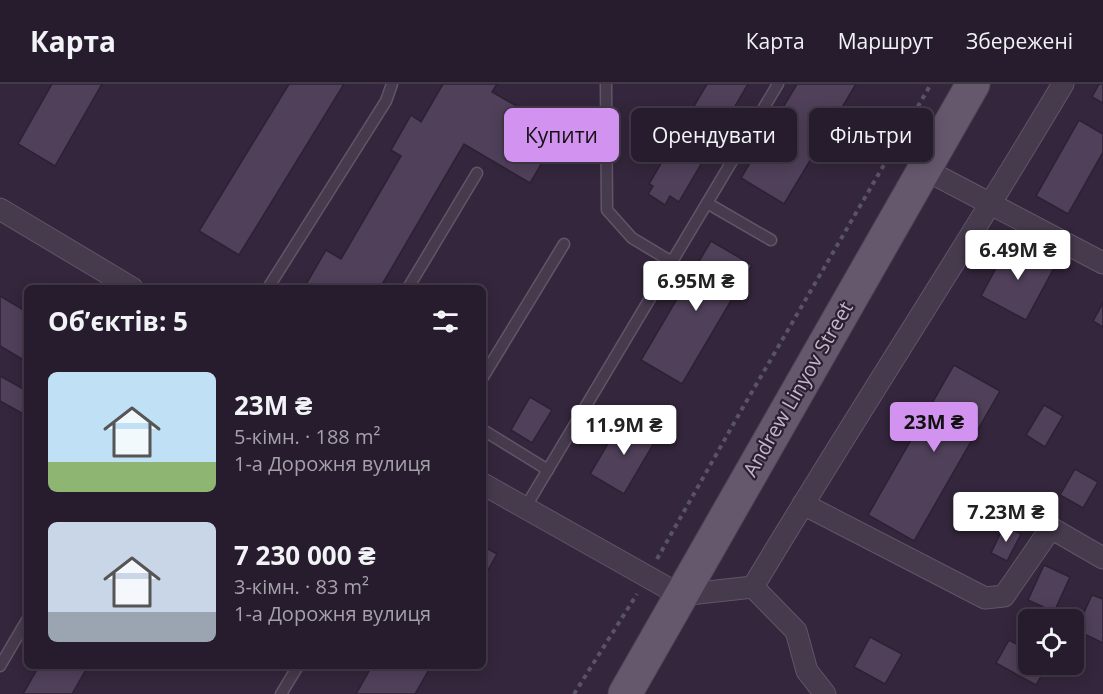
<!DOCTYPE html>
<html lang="uk">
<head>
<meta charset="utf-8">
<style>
  :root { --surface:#271c2d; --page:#332939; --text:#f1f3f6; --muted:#a4a1aa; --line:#433a49; --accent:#d192f0 }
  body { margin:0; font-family:"Open Sans",sans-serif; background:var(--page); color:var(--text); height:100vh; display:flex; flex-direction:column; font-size:22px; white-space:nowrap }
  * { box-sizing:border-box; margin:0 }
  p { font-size:20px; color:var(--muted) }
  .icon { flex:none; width:33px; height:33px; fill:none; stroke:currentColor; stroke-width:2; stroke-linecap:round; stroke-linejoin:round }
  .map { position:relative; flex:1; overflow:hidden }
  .sheet { position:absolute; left:24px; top:201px; width:462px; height:384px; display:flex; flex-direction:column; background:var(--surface); border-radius:9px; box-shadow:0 3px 15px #0003,0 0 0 2px var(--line) }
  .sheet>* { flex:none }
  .banner { position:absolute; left:504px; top:24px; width:508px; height:54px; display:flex; gap:12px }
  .controls { position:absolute; left:1018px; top:525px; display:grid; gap:12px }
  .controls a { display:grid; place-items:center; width:66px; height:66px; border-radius:9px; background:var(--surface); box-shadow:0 3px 15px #0003,0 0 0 2px var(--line); font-size:30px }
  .price { position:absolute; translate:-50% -51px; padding:0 14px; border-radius:6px; background:#fff; color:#222; font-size:20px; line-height:39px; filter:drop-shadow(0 2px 3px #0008) }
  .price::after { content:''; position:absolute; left:50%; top:36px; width:18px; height:14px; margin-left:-9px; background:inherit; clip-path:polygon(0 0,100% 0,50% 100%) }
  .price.current { background:var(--accent); color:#111 }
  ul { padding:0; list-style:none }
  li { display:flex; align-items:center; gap:18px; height:150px; padding:0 24px }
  li span { display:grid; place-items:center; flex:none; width:168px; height:120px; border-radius:9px; color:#555 }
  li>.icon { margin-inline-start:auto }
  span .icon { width:72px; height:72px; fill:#fffc; stroke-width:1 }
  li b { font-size:26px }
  h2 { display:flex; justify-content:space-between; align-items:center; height:72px; padding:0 24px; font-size:26px }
  .tag { padding:0 21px; border-radius:9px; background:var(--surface); box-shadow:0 3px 15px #0003,0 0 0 2px var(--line); font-size:21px; line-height:54px }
  .tag.current { background:var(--accent); color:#111 }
  header { display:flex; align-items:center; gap:36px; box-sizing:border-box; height:84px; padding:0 30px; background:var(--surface); border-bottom:2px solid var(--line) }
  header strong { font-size:28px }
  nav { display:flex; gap:33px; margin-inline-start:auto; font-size:21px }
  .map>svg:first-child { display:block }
  .building { fill:#50405a; stroke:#2d2134; stroke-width:1.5 }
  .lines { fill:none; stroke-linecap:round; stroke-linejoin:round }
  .lane-casing { stroke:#615568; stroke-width:13 }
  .street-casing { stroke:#615568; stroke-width:23 }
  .primary-casing { stroke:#4f4356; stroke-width:35 }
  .path { stroke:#585467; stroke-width:4; stroke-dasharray:4.5 4.5; stroke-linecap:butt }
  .lane { stroke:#463a4d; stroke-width:10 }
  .street { stroke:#463a4d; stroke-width:21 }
  .primary { stroke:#65586c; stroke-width:33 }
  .labels { text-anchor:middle; stroke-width:4.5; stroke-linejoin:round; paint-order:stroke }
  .street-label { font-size:20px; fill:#c2b6c8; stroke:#2b1f32 }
</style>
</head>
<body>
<header>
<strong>Карта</strong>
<nav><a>Карта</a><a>Маршрут</a><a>Збережені</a></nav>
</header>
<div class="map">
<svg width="1103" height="610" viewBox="0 0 1103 610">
  <rect width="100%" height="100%" fill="#34263c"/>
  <g class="building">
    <polygon points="52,0 102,0 55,82 18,60"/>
    <polygon points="289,0 344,0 239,171 199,147"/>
    <polygon points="443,0 497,0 492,8 560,47 533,94 530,99 464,60 380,204 305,202 326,166 341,175 401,72 391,66 411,31 421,38"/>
    <polygon points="707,0 748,0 679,118 670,112 665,121 648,110 653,102 649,100 674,57 664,51 674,35 683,41"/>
    <polygon points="797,0 856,0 784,120 741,94"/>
    <polygon points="1099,0 1103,0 1103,19 1092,13"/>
    <polygon points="1079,36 1103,50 1103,68 1068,130 1036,112"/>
    <polygon points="711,157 752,181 682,300 641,276"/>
    <polygon points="1010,158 1055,182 1026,236 981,212"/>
    <polygon points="0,212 27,228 27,278 0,262"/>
    <polygon points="1103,219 1103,243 1093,237"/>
    <polygon points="954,281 1000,307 914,457 868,431"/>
    <polygon points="0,292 27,307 27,332 0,317"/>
    <polygon points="530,313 552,326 532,359 511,346"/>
    <polygon points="1044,321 1063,332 1045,363 1026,351"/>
    <polygon points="623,334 657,354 624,410 590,390"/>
    <polygon points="1075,385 1098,398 1083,424 1060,411"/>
    <polygon points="1004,442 1021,450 1007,477 991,469"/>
    <polygon points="483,462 497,470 483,495"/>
    <polygon points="1044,481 1070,493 1054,528 1028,516"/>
    <polygon points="1092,511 1103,515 1103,559 1076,546"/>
    <polygon points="870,553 902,570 885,600 854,583"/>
    <polygon points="1009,556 1029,567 1029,580 1048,580 1036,601 996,579"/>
    <polygon points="39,582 88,582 72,610 23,610"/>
    <polygon points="372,582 431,582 415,610 356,610"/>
  </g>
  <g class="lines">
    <defs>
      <g id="lane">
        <polyline points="606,0 607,126 632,154 672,178"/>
        <polyline points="707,119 771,156"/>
        <polyline points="268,204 386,17 392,0"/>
        <polyline points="408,204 477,89"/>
        <polyline points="483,293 564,160"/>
        <polyline points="483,346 548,386"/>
        <polyline points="525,424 778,0"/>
        <polyline points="0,582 27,536"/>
        <polyline points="281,610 298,582"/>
      </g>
      <g id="street">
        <polyline points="924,85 1103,179"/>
        <polyline points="0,125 132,204"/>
        <path d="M483,400l197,111 73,-8c101,-169 209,-333 310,-503"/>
        <polyline points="803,420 985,514 1004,512 1051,444 1103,474"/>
        <polyline points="753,503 796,547 807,587 825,610"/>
      </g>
      <polyline id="primary" points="625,610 973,0"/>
    </defs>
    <use href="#lane" class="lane-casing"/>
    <use href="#street" class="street-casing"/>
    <use href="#primary" class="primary-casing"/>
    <g class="path">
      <polyline points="657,475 742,325 931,0"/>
      <polyline points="574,610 637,510"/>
    </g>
    <use href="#lane" class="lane"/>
    <use href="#street" class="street"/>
    <use href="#primary" class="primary"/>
  </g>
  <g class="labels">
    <g class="street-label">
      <text transform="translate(798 305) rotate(-60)" y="7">Andrew Linyov Street</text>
    </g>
  </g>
</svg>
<div class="controls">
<a><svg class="icon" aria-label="locate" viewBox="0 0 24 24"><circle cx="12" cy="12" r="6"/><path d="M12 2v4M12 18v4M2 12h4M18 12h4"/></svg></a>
</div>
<b class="price" style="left:1018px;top:197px">6.49M ₴</b>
<b class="price" style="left:696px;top:228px">6.95M ₴</b>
<b class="price current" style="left:934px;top:369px">23M ₴</b>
<b class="price" style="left:624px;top:372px">11.9M ₴</b>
<b class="price" style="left:1006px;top:459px">7.23M ₴</b>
<div class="banner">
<a class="tag current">Купити</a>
<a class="tag">Орендувати</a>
<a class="tag">Фільтри</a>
</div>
<section class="sheet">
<h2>Об’єктів: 5<svg class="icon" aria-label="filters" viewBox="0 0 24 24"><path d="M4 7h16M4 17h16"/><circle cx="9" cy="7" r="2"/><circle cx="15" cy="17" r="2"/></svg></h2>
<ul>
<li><span style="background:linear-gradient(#bfe0f5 75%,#8fb573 0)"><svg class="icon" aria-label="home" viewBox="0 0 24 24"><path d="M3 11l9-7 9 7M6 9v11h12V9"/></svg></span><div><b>23M ₴</b><p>5-кімн. · 188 m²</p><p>1-а Дорожня вулиця</p></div></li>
<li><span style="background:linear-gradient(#c9d6e8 75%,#9aa5b1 0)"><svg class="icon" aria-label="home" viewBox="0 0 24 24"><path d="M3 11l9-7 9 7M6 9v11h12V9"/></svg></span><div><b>7 230 000 ₴</b><p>3-кімн. · 83 m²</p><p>1-а Дорожня вулиця</p></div></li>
</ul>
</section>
</div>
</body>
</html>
